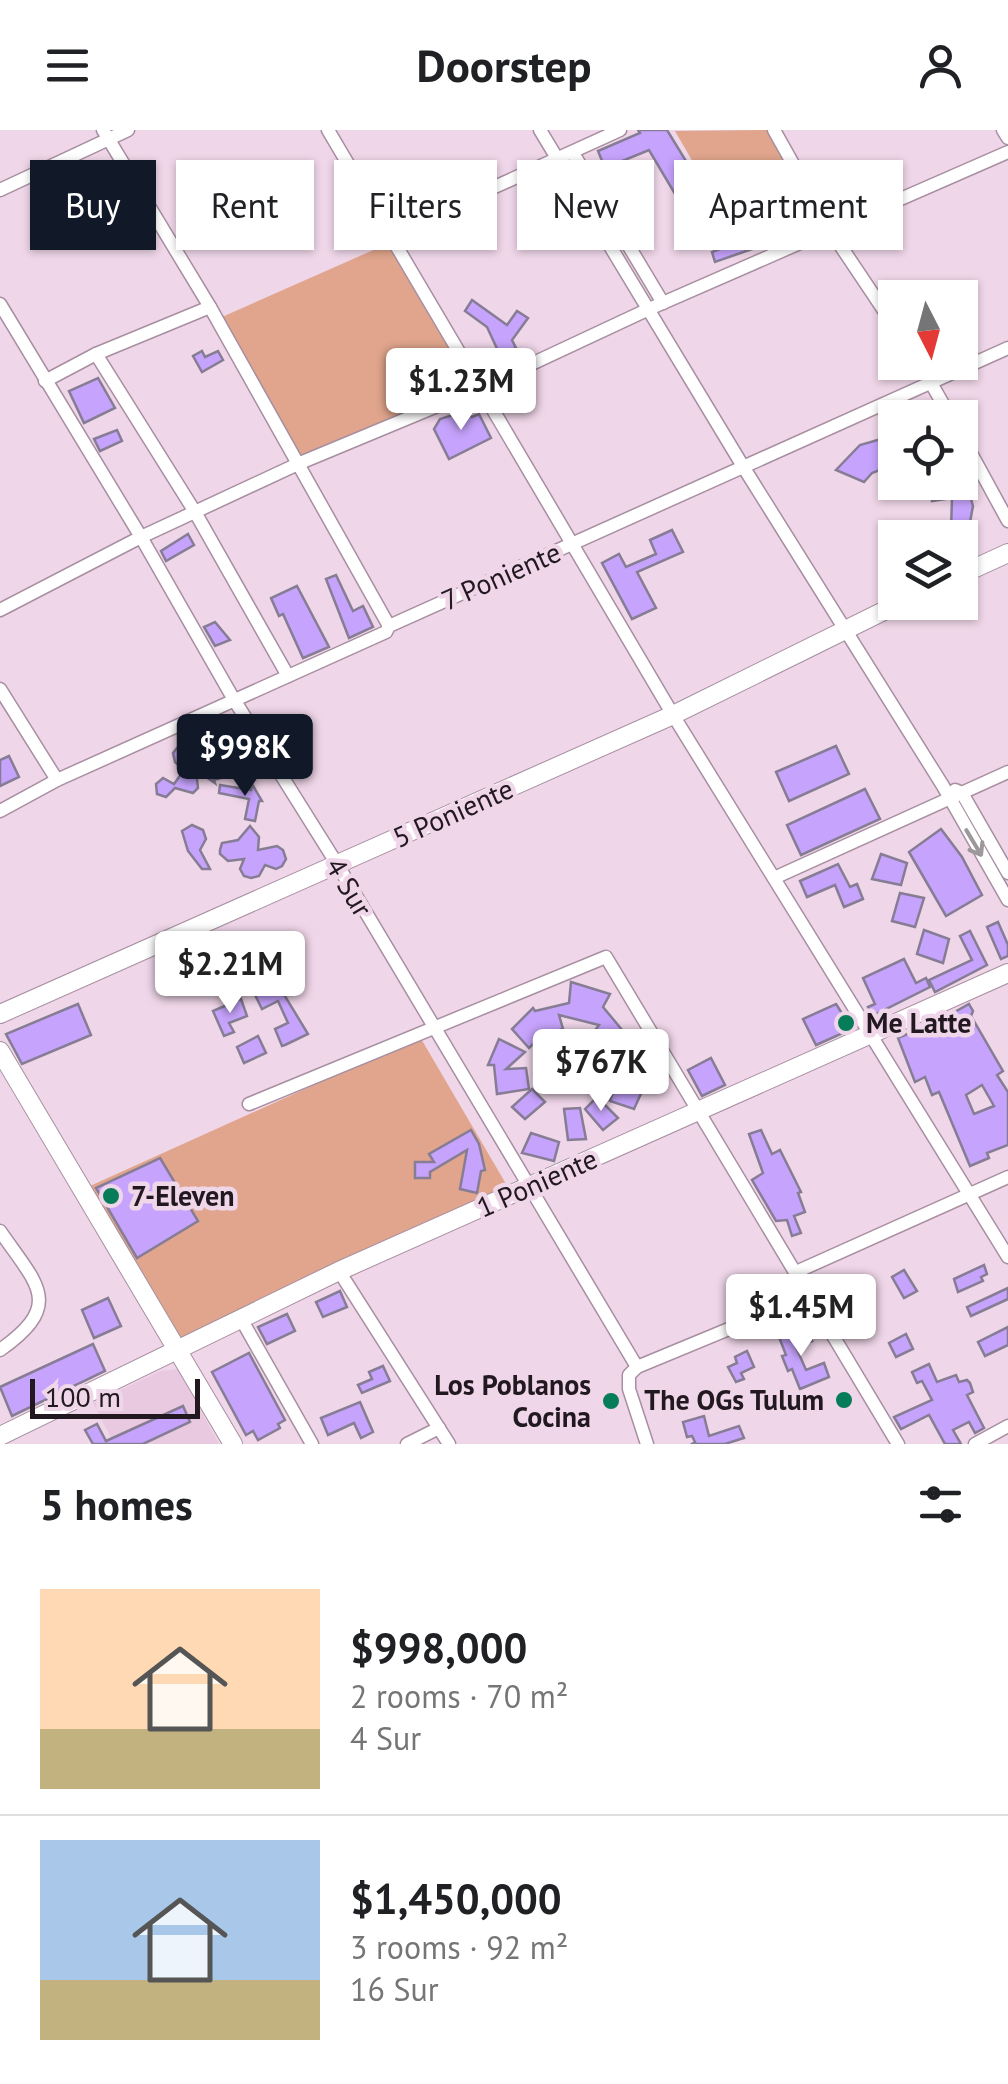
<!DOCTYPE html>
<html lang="en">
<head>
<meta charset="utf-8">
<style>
  :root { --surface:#fff; --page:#f6f6f6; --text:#202124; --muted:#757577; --line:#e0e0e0; --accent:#111827 }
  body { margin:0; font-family:"PT Sans",sans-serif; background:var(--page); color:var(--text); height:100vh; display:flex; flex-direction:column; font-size:38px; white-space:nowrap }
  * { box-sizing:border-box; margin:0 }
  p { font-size:32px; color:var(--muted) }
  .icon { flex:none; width:55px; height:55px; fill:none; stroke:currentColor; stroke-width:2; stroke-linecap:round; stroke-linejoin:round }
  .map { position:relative; height:1314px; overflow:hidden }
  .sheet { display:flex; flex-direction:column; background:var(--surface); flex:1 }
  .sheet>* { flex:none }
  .hud { position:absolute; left:30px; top:30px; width:950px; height:90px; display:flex; gap:20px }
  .needle { width:65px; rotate:174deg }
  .buttons { position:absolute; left:878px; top:150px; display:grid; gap:20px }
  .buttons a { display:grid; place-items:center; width:100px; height:100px; border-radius:0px; background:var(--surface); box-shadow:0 2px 8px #0004; font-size:50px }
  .scale { position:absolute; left:30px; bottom:25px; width:170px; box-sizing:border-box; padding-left:10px; border:5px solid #221920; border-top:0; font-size:28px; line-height:35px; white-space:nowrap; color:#221920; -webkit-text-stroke:8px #efd6e8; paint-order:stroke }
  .price { position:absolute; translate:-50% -85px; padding:0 22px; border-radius:10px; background:#fff; color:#222; font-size:32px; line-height:65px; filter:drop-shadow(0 2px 5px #0008) }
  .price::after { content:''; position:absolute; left:50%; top:60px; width:30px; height:22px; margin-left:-15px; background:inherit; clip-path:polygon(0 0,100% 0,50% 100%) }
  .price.selected { background:var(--accent); color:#fff }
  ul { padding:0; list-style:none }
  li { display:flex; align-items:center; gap:30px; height:250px; padding:0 40px }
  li+li { border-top:2px solid var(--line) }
  li span { display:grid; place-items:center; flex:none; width:280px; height:200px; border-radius:0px; color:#555 }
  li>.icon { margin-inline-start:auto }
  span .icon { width:120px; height:120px; fill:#fffc; stroke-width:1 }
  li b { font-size:42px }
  h2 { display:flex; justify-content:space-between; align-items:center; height:120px; padding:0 40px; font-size:42px }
  .tag { padding:0 35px; border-radius:0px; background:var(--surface); box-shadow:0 2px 8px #0004; font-size:35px; line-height:90px }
  .tag.selected { background:var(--accent); color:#fff }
  header { display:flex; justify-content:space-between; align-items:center; height:130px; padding:0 40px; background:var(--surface); font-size:45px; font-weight:700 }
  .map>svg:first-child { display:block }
  .built { fill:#e9c9e0 }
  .green { fill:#e0a58c }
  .building { fill:#c6a3fc; stroke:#867d95; stroke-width:2.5; fill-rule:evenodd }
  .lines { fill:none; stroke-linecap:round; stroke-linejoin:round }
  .street-casing { stroke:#a78fa1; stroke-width:15 }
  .secondary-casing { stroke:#a78fa1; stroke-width:20 }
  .street { stroke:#fff; stroke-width:12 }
  .secondary { stroke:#fff; stroke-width:18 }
  .oneway { stroke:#9c989b }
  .poi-dot { fill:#067c59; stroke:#efd6e8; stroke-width:4 }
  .labels { text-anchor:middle; stroke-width:9; stroke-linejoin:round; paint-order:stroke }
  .street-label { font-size:28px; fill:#221920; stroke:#efd6e8 }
  .poi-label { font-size:28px; font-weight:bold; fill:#221920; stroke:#efd6e8; text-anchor:start }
</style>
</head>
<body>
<header><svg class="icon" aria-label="menu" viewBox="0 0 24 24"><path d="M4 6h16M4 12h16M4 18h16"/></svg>Doorstep<svg class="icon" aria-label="person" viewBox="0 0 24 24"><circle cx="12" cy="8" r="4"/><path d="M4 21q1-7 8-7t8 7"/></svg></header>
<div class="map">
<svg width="1008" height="1314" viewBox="0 0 1008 1314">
  <rect width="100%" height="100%" fill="#efd6e8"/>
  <polygon class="built" points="178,1239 219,1314 114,1314 93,1273 161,1241"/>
  <g class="green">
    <polygon points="771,0 809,67 762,92 730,41 704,51 675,1"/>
    <polygon points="723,74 740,101 710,116 694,91"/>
    <polygon points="387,114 472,257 301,328 222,187"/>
    <polygon points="420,907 509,1059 181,1210 90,1056"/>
  </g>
  <g class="building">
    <polygon points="638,0 667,0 700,54 678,69 649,20 605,38 598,21 640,3"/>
    <polygon points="742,103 752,119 715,132 712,122 735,113 732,108"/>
    <polygon points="472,170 507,195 517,181 528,188 512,210 516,218 500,225 487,197 465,181"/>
    <polygon points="202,221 205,227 218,221 223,230 202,242 193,226"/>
    <polygon points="98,248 115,278 84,293 69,261"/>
    <polygon points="462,282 472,287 479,284 491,308 449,329 434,299 440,289"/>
    <polygon points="117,300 122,311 100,321 94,309"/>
    <polygon points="895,305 895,334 872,343 864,352 836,340 860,315"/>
    <polygon points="967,356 973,376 967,408 928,408 941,397 951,400 952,368 932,371 931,365"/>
    <polygon points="672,400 683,422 637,442 656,478 632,489 602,433 619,424 626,437 656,424 650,410"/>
    <polygon points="188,404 194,415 166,431 161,421"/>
    <polygon points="336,445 353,481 363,476 373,497 349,508 326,449"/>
    <polygon points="297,456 329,517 303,528 283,484 279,486 271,468"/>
    <polygon points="215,492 230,510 215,516 204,497"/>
    <polygon points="212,599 218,599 224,604 225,612 212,626 225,633 226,641 221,648 214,650 215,653 196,640 198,658 193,663 175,658 166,667 157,664 156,654 163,648 174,654 184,640 175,632 173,623 177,618 190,617 204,636 205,607"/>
    <polygon points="836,616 849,644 789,671 776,642"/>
    <polygon points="9,626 19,647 0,656 0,630"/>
    <polygon points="252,654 262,671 259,671 255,691 245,689 249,669 219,663 220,655 251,660"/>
    <polygon points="865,659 880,689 801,725 787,695"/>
    <polygon points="192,695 203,700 206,709 200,720 210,739 202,739 188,721 182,701"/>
    <polygon points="250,696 259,707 258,720 277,716 283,720 286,729 282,736 276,739 265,735 259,746 251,748 244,746 240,739 244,729 228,731 220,724 220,720 222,713 238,710"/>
    <polygon points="941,699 962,727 982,765 946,786 909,722"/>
    <polygon points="881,724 907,733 901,755 872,749"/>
    <polygon points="838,734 850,757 857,754 863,769 844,777 835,755 807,767 800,751"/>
    <polygon points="900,763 924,768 915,797 892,791"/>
    <polygon points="998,792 1008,815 1008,826 1001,829 987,797"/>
    <polygon points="924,800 949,809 943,833 917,824"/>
    <polygon points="970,801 987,835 935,862 929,850 972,830 960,806"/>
    <polygon points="260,825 308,904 285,915 282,916 275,899 288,893 278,871 262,879 254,863 267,856 253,829"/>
    <polygon points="904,829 916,853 926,848 930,857 872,886 868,877 875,874 863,848"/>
    <polygon points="571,852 610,864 603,877 623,901 602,918 591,906 599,895 559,885 563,899 543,905 529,918 512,899 533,878 535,881 569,873"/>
    <polygon points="241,869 247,886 229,893 234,902 224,906 213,881"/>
    <polygon points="78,874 91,905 22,934 6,904"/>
    <polygon points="836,874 852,899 816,915 803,889"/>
    <path d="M969,874l4,7 -2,5 32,55 -6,4 11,17v53l-21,8 2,5 -19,8 -31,-74 -7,3 -7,-18 -10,5 -17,-44 37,-16 5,11 18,-11 -5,-9zM982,955l12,21 -20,8 -8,-19z"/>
    <polygon points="258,906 266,923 244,933 237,917"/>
    <polygon points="499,909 525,922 506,939 526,938 529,959 497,964 494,935 488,935"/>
    <polygon points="633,920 636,943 633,954 644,957 634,979 610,971 620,940 607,941 605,925"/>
    <polygon points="711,928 725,955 702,966 688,940"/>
    <polygon points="532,959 545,972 525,989 512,977"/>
    <polygon points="597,967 618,988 603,1000 585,979"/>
    <polygon points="580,978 586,1009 568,1010 564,979"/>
    <polygon points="471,1000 479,1014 485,1040 481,1041 477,1063 460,1059 467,1020 430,1042 430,1048 415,1048 415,1032 434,1032 429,1024"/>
    <polygon points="761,1000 772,1024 780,1020 801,1062 798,1063 805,1082 794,1086 801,1103 792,1106 787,1090 776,1091 752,1050 763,1043 749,1004"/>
    <polygon points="531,1003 559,1012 554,1031 522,1023"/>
    <polygon points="160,1028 198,1091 137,1128 96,1058"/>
    <polygon points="984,1135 987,1144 981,1147 983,1151 958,1162 954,1149"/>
    <polygon points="904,1140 917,1161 904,1168 892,1147"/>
    <polygon points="1008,1158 1008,1169 971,1186 967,1177"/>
    <polygon points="340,1161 347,1177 323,1187 316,1172"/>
    <polygon points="108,1168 121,1196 94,1208 82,1180"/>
    <polygon points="287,1184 295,1201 267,1214 258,1197"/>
    <polygon points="806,1197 812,1211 796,1217 806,1240 824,1233 829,1247 800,1259 792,1239 788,1241 782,1226 786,1225 779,1207"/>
    <polygon points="1008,1197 1008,1215 985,1226 978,1212"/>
    <polygon points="906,1204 913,1219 896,1227 889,1213"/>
    <polygon points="93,1214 105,1241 12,1286 0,1257"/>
    <polygon points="747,1221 754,1237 741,1243 744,1249 736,1252 728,1237 737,1233 735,1227"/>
    <polygon points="249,1223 285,1290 278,1294 280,1298 258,1310 253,1301 246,1305 212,1242"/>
    <polygon points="929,1234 937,1252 956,1245 959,1252 967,1250 970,1253 973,1262 967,1265 984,1298 975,1303 969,1292 953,1300 961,1314 945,1314 929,1285 901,1299 894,1287 932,1270 922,1251 917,1253 912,1242"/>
    <polygon points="383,1236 390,1251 362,1263 358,1255 372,1249 369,1242"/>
    <polygon points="360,1272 373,1302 361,1308 354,1293 328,1305 321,1288"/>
    <polygon points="183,1276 190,1292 143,1314 93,1314 85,1300 97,1294 106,1311"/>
    <polygon points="704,1286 709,1306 739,1296 744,1308 725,1314 692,1314 695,1312 692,1306 687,1307 683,1292"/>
  </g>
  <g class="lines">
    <defs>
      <g id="street">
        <polyline points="103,0 210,177 389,496"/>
        <polyline points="328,0 673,585 1008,1127"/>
        <polyline points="540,0 744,338 943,656 1008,770"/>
        <polyline points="774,0 830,100 895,197"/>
        <polyline points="1003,0 1008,8"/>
        <polyline points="573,23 663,173"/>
        <polyline points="0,60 128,0"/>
        <polyline points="389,105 620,0"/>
        <polyline points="0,174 141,407 233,568 337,734 637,1237"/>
        <polyline points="96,224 195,382 288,546"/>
        <polyline points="919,232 951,288"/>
        <polyline points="45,251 96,224 210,177"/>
        <polyline points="960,303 1008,391"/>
        <polyline points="0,480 141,407 300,333 478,259 649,179 1008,22"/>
        <polyline points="0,559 57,650"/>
        <polyline points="955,660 962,663 1008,743"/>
        <polyline points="0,681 57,650 386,502 389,496 1008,218"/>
        <polyline points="774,748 1008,642"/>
        <polyline points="249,974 606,827 898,1314"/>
        <path d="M0,1101c37,54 65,73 0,119"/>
        <polyline points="339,1141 449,1314"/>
        <polyline points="796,1142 1008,1047"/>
        <polyline points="240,1187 312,1314"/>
        <polyline points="407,1314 439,1298"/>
        <polyline points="647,1314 629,1259 629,1245 637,1237 811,1165"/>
        <polyline points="975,1314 1008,1296"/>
      </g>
      <g id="secondary">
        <polyline points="960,445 1008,423"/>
        <polyline points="0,884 673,585 902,472"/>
        <polyline points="0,921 233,1314"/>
        <polyline points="0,1306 339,1141 1008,843"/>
      </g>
    </defs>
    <use href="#street" class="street-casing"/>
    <use href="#secondary" class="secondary-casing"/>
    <use href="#street" class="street"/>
    <use href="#secondary" class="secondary"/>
  </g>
  <defs><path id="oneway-shaft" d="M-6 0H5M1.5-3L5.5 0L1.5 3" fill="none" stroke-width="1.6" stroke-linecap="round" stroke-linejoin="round" transform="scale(2.5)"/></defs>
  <use class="oneway" href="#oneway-shaft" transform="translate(974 713) rotate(59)"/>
  <g class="poi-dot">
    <circle cx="846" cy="893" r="10"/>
    <circle cx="111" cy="1066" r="10"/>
    <circle cx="844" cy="1270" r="10"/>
    <circle cx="611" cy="1271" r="10"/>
  </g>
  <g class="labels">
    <g class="street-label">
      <text transform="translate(501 446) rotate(-24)" y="10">7 Poniente</text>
      <text transform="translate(453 683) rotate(-24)" y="10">5 Poniente</text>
      <text transform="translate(349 757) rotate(59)" y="10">4 Sur</text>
      <text transform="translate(537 1053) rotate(-24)" y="10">1 Poniente</text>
    </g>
    <g class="poi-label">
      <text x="866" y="903">Me Latte</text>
      <text x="131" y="1076">7-Eleven</text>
      <text x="591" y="1265" text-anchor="end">Los Poblanos<tspan x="591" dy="32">Cocina</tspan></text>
      <text x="824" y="1280" text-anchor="end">The OGs Tulum</text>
    </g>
  </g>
</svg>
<div class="buttons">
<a><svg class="needle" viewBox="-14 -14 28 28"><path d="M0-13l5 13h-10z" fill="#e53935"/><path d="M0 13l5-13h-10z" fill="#757577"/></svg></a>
<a><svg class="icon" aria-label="locate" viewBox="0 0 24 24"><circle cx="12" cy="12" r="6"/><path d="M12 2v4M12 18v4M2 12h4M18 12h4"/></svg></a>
<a><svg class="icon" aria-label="layers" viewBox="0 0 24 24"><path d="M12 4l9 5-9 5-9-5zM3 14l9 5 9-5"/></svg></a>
</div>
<div class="scale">100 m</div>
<b class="price" style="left:461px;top:303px">$1.23M</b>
<b class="price selected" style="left:245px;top:669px">$998K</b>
<b class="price" style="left:230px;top:886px">$2.21M</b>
<b class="price" style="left:601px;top:984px">$767K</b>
<b class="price" style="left:801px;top:1229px">$1.45M</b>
<div class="hud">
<a class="tag selected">Buy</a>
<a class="tag">Rent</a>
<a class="tag">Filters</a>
<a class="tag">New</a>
<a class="tag">Apartment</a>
</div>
</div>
<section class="sheet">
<h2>5 homes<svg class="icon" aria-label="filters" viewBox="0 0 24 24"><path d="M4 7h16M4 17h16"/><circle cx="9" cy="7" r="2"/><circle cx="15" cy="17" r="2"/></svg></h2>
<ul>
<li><span style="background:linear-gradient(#ffd9b3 70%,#c2b280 0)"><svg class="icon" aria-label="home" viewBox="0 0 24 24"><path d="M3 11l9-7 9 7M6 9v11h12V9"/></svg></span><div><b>$998,000</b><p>2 rooms · 70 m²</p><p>4 Sur</p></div></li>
<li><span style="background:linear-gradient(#a9c7e8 70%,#c2b280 0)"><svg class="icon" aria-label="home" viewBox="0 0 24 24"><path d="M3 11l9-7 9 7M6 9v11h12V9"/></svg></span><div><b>$1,450,000</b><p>3 rooms · 92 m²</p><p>16 Sur</p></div></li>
</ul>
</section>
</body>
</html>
